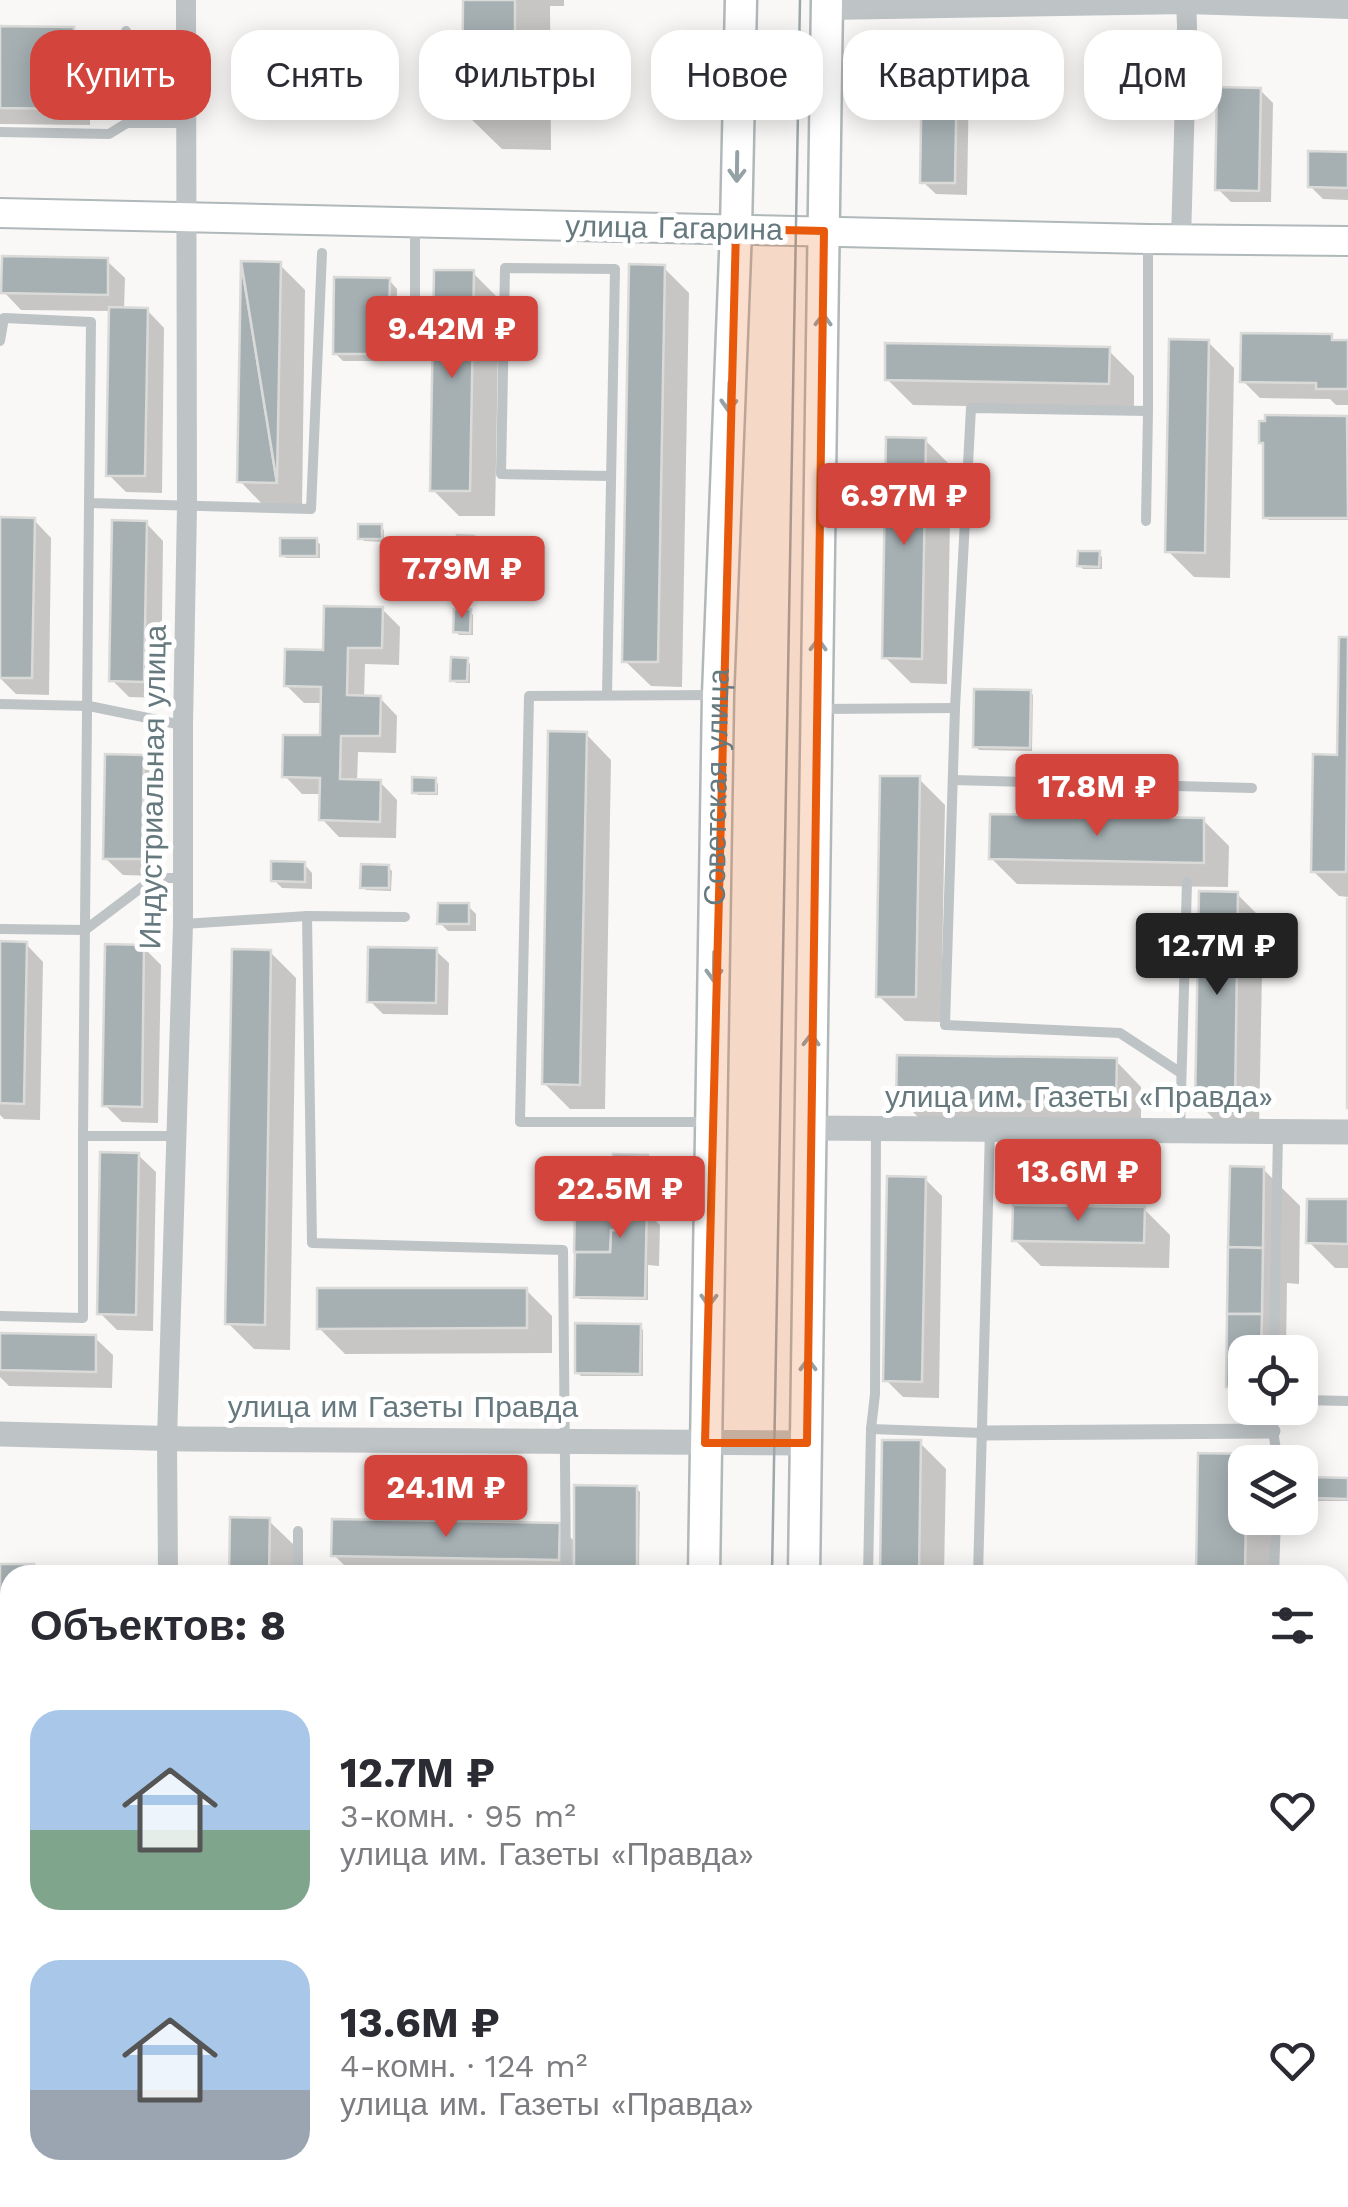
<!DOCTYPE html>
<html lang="ru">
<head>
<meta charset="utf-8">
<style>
  :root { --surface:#fff; --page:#f2f2f3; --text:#2b2b33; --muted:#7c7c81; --accent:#d3443c }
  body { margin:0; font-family:"Work Sans",sans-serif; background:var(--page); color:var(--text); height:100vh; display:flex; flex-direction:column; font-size:38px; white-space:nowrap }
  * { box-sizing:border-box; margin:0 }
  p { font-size:32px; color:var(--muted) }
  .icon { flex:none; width:55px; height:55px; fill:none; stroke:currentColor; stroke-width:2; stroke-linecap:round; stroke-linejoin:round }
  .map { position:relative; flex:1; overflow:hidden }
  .details { position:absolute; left:0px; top:1565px; width:1350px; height:642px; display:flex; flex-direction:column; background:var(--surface); border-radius:30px 30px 0 0; box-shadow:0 5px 25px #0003 }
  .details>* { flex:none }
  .banner { position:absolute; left:30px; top:30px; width:1290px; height:90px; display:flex; gap:20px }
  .tools { position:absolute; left:1228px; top:1335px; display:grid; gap:20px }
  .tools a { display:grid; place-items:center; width:90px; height:90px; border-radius:20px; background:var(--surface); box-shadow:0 5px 25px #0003; font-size:50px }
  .price { position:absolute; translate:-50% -85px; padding:0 22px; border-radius:10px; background:var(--accent); color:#fff; font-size:32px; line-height:65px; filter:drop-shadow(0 2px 5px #0008) }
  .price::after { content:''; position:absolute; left:50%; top:60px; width:30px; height:22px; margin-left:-15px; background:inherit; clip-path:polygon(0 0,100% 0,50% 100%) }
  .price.selected { background:#222; color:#fff }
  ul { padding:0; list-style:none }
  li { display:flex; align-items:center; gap:30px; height:250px; padding:0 30px }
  li span { display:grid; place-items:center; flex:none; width:280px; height:200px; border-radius:30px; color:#555 }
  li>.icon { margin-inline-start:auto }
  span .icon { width:120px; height:120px; fill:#fffc; stroke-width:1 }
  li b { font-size:42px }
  h2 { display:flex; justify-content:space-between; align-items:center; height:120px; padding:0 30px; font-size:42px }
  .tag { padding:0 35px; border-radius:30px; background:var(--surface); box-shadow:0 5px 25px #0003; font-size:35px; line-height:90px }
  .tag.selected { background:var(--accent); color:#fff }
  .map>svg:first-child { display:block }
  .green { fill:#daddd6 }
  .shadow { fill:#0003 }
  .building { fill:#a6b0b3; stroke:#dadad9; stroke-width:2.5 }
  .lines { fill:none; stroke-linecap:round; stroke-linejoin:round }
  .secondary-casing { stroke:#b0b8ba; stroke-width:32 }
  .primary-casing { stroke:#b2b8ba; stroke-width:35 }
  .service { stroke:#bec3c5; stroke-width:10 }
  .pedestrian { stroke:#bec3c5; stroke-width:15 }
  .minor { stroke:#bec3c5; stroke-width:20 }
  .tertiary { stroke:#bec3c5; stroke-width:25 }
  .secondary { stroke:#fff; stroke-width:28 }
  .primary { stroke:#fff; stroke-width:30 }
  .tram { stroke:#9ea7aa; stroke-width:2.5 }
  .oneway { stroke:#94a1a5 }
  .marked { fill:#e8590c; fill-opacity:0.2; stroke:#e8590c; stroke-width:8; stroke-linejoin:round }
  .labels { text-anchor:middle; stroke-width:10; stroke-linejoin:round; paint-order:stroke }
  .street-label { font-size:30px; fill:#66797e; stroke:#fff }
</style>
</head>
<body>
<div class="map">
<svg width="1348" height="2207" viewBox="0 0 1348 2207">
  <rect width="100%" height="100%" fill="#f9f8f6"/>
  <polygon class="green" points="1195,2198 1240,2198 1240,2207 1143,2207 1144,2202 1193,2204"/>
  <g class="shadow">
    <polygon points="466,0 564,0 564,6 550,6 551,150 502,149 465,113"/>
    <polygon points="0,29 73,30 90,47 90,125 0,124"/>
    <polygon points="1142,57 1150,66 1149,107 1131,106 1123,98"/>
    <polygon points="956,69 969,81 967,195 936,194 923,182"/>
    <polygon points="1260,90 1273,103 1271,202 1231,202 1218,189"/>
    <polygon points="1348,154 1348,200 1323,199 1310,186"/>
    <polygon points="107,261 125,278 124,310 147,310 164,328 162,493 126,492 109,475 111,311 21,310 4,292"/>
    <polygon points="279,264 305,290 302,508 265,507 240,481"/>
    <polygon points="663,267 689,293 682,687 651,686 625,661"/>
    <polygon points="473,273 499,299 495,516 459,516 433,490"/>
    <polygon points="389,280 397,289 396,361 343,361 335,353"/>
    <polygon points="1331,337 1337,343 1348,343 1348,405 1336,405 1330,399 1260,398 1243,381"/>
    <polygon points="1208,342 1234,368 1230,578 1194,577 1168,551"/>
    <polygon points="1108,350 1134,376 1134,409 913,405 887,379"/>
    <polygon points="1346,418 1348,520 1269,520 1265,516 1266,447 1261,442"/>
    <polygon points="925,440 951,466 947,684 911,683 885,657"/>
    <polygon points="34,520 51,538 49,695 16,694 0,678 0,620"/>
    <polygon points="146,523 163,541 161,698 129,697 112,680"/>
    <polygon points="381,527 384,530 384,542 364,541 361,538"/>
    <polygon points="473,538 476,541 476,561 463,561 459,558"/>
    <polygon points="316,541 320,544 320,558 286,558 283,555"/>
    <polygon points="1099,553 1102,557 1102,569 1083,569 1080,565"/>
    <polygon points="471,571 474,574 474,594 460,594 457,590"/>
    <polygon points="382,609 400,627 399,665 365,664 364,698 380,698 397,716 396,753 358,752 357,782 380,782 397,800 396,838 339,837 322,819 322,794 302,794 285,776 322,738 323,703 304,703 286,685"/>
    <polygon points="470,611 473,615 473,635 459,635 456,631"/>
    <polygon points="1342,639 1348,639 1348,897 1339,896 1313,871 1340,757"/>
    <polygon points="467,660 470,664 470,683 456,683 453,680"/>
    <polygon points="1030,692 1033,695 1032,751 979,750 976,746"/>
    <polygon points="586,734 611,760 605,1109 570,1109 544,1083"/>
    <polygon points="143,757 160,775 158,876 123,875 105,858"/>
    <polygon points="919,779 945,805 941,1022 905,1021 879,996"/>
    <polygon points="435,780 438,784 438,795 418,795 414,792"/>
    <polygon points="1203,820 1229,846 1228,887 1017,884 991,858"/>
    <polygon points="304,864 312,873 312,889 282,888 274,880"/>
    <polygon points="388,867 392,871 391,891 366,890 363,887"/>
    <polygon points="1237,894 1263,920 1259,1130 1224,1129 1198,1103"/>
    <polygon points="468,906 476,914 476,931 448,931 440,923"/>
    <polygon points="0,944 26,944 43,962 40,1120 4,1119 0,1115"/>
    <polygon points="143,947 161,965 158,1123 122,1122 105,1105"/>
    <polygon points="436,951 449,963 448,1015 383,1014 370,1001"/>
    <polygon points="270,952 296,978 290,1350 254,1349 228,1323"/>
    <polygon points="1116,1061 1141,1087 1141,1128 925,1124 899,1098"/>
    <polygon points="138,1155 156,1172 153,1331 117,1330 100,1313"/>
    <polygon points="647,1157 650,1161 649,1214 660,1225 659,1266 648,1265 648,1300 580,1299 577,1296 615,1167"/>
    <polygon points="1263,1169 1300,1206 1299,1284 1287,1283 1286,1352 1245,1352 1245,1403 1228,1386"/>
    <polygon points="925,1179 942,1196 939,1398 903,1397 886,1380"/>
    <polygon points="1348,1202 1348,1268 1335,1268 1309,1242"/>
    <polygon points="1144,1209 1170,1235 1169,1268 1041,1266 1015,1240"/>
    <polygon points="526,1290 552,1316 552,1353 345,1354 319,1328"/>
    <polygon points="639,1326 643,1330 643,1376 581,1376 577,1372"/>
    <polygon points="0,1336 95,1338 113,1355 112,1388 9,1386 0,1377"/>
    <polygon points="1250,1408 1285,1408 1285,1412 1254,1412"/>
    <polygon points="920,1443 946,1469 944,1575 882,1575"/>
    <polygon points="1201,1456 1258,1457 1264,1462 1245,1462 1245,1518 1271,1518 1270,1575 1199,1575"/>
    <polygon points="1348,1480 1348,1501 1317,1501 1314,1497"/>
    <polygon points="636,1488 640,1492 639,1570 584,1569 584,1575 354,1575 334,1555 559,1526 576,1543"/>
    <polygon points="269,1521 295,1546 294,1575 232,1575"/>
    <polygon points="0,1566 33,1567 41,1575 10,1575 10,1725 0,1725"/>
    <rect x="1340" y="1619" width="8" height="57"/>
    <rect x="1340" y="1785" width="8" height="65"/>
    <rect x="1340" y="1945" width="8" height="69"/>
    <polygon points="0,2162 7,2166 6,2196 0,2196"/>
    <rect x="215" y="2198" width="63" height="9"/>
    <rect x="375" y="2198" width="62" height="9"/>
    <rect x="559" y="2198" width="84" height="9"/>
    <polygon points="930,2198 1006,2198 1015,2207 930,2207"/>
  </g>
  <g class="building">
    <polygon points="463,0 515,0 515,115 462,114"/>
    <polygon points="0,26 74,27 73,109 0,108"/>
    <polygon points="1121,55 1143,55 1142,100 1120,99"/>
    <polygon points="922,66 957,66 955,183 920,183"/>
    <polygon points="1217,87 1261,88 1259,191 1215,190"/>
    <polygon points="1308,151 1348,152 1348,188 1308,187"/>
    <polygon points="2,256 108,258 108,295 1,293"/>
    <polygon points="241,261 277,483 237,482"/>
    <polygon points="241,261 281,262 277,483"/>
    <polygon points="629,264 665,265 658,662 622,662"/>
    <polygon points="434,270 474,270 470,491 430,491"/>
    <polygon points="334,277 390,278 388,354 333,354"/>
    <polygon points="109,307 148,308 145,476 106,476"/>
    <polygon points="1241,333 1332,334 1332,340 1348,340 1348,389 1316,389 1316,383 1240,382"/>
    <polygon points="1169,339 1209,340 1205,553 1165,552"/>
    <polygon points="885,343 1110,347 1109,384 885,380"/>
    <polygon points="1265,415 1347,416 1348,518 1263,518 1263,443 1259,443 1259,421 1265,421"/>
    <polygon points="886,437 926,438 922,659 882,658"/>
    <polygon points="0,517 35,518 32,678 0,678"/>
    <polygon points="112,520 147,521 144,682 109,681"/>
    <rect x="358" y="524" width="24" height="15"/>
    <polygon points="457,535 474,536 474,559 457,559"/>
    <rect x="280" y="538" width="37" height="18"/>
    <polygon points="1078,551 1100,551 1099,567 1077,566"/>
    <polygon points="455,568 472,568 471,592 455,591"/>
    <polygon points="324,606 383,607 382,648 348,648 347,695 381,696 380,736 341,736 340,779 381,780 380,822 319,820 320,778 282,777 283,735 320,735 321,687 284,686 285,649 323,650"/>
    <polygon points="454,609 471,609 470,633 453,632"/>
    <polygon points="1339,637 1348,637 1346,872 1311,872 1313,754 1337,755"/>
    <polygon points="451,657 468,658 467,681 450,681"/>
    <polygon points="974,689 1031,690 1030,748 973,747"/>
    <polygon points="548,731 587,732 580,1085 542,1084"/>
    <polygon points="105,754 144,755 142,859 103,859"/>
    <polygon points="880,776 920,776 916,997 876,997"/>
    <polygon points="412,777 436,778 436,793 412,793"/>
    <polygon points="990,814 1204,818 1204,863 989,859"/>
    <polygon points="271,861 305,862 305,882 271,881"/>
    <polygon points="361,864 389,865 389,888 360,888"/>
    <polygon points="1199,891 1238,892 1235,1105 1195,1104"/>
    <rect x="1347" y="899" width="1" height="209"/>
    <polygon points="438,903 469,903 469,924 437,924"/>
    <polygon points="0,941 27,942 24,1104 0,1103"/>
    <polygon points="105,944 144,945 142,1107 102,1106"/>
    <polygon points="368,947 437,948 436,1003 367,1002"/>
    <polygon points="232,949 271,950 265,1325 225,1324"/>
    <polygon points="897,1055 1117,1058 1116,1103 896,1099"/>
    <polygon points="100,1152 139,1153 136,1315 97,1314"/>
    <polygon points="613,1154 648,1155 645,1298 574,1297 575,1252 610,1252 611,1230 623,1230 624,1185 612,1185"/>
    <polygon points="576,1164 613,1165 612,1185 624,1185 623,1230 611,1230 610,1252 574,1252"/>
    <polygon points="1230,1166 1264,1167 1263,1248 1228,1247"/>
    <polygon points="887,1176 926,1177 922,1382 883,1381"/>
    <polygon points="1307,1199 1348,1199 1348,1244 1306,1243"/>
    <polygon points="1013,1205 1145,1207 1144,1243 1012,1241"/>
    <polygon points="1228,1247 1263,1248 1262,1314 1227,1314"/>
    <polygon points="317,1288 527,1288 527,1328 317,1329"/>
    <polygon points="1227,1314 1262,1314 1261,1352 1245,1352 1245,1387 1226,1387"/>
    <polygon points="575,1323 641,1324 640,1374 575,1373"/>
    <polygon points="0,1333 96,1335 96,1372 0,1370"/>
    <polygon points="882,1440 921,1440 919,1575 880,1575"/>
    <polygon points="1198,1453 1247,1454 1245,1575 1196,1575"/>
    <polygon points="1312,1477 1348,1478 1348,1499 1312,1498"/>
    <polygon points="574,1485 637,1486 637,1567 574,1567"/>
    <polygon points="230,1517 270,1518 269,1575 229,1575"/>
    <polygon points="332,1519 560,1523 559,1560 331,1556"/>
    <polygon points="0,1564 34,1564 33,1575 10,1575 10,1709 0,1709"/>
    <rect x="1340" y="1616" width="8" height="53"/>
    <rect x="1340" y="1782" width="8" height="43"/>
    <rect x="1340" y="1942" width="8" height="37"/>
    <rect x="87" y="2198" width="36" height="9"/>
    <rect x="213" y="2198" width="39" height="9"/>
    <rect x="372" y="2198" width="40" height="9"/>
    <rect x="557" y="2198" width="39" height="9"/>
    <rect x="596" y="2198" width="35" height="9"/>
    <rect x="928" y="2198" width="74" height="9"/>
  </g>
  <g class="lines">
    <defs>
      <polyline id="secondary" points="0,213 1148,239 1348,241"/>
      <g id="primary">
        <path id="s1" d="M704,1575l14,-880 18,-466 5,-229"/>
        <polyline points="804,1575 827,0"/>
        <polyline points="689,2207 689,2198"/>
        <polyline points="773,2207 774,2198"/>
      </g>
    </defs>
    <use href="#secondary" class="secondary-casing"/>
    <use href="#primary" class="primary-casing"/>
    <g class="service">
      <polyline points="126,31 127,123"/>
      <polyline points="0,132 109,134 127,123 186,123"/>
      <polyline points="415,222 415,313"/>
      <polyline points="1148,244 1148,411 971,408 955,708 945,1025 1120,1033 1181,1073"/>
      <polyline points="0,341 4,318 91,322 89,503 311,509 322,253"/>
      <polyline points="89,503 83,1136 176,1136"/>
      <polyline points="1146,521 1148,411"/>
      <polyline points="607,695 615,269 505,268 501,474 611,476"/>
      <polyline points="0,704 89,706 182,725"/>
      <polyline points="821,709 955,708"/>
      <polyline points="953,780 1252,788"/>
      <polyline points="307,916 312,1243 563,1250 566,1571 562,1575"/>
      <polyline points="184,924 307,916 405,917"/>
      <polyline points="0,929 85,930 154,878 183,878"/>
      <polyline points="709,1122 520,1122 529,696 717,695"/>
      <polyline points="1180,1129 1187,882"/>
      <polyline points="0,1316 83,1318 83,1136"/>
      <polyline points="1274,1352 1278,1132"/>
      <polyline points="1300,1400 1348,1401"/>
      <polyline points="1273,1408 1273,1431 1278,1462"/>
      <polyline points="871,1429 983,1433"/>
      <polyline points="298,1575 298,1531"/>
      <polyline points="868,1575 871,1429 875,1394 876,1131"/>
      <polyline points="978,1575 990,1130"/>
      <polyline points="1274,1575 1276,1518"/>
      <polyline points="1340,1861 1348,1861"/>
      <polyline points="1340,1919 1348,1919"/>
      <polyline points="1340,2188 1348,2189"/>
      <polyline points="841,2198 850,2207"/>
      <polyline points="1031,2198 1039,2207"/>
      <polyline points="1136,2198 1136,2207"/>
      <polyline points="279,2207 280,2198"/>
      <polyline points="344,2207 344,2198"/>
      <polyline points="521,2207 526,2198"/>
      <polyline points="873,2207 882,2198"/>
      <polyline points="1249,2207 1249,2198"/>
    </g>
    <polyline class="pedestrian" points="983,1433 1273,1431"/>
    <g class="minor">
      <polyline points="827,10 1186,4 1348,9"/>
      <polyline points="1181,240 1187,26 1186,0"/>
      <polyline points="168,1575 167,1438 183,924 183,725 187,507 186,0"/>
      <polyline points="0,2128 10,2128"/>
      <polyline points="162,2207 162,2198"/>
    </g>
    <g class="tertiary">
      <polyline points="809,1128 1348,1132"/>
      <polyline points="0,1434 186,1439 807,1443"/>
      <polyline points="1340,1751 1348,1751"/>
    </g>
    <use href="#secondary" class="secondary"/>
    <use href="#primary" class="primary"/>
    <g class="tram">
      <polyline points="772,1575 800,0"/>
      <polyline points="737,2207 739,2198"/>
    </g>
  </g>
  <defs><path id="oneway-shaft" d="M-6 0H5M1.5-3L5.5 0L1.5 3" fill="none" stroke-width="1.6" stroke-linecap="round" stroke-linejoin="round" transform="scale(2.5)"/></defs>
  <g class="oneway">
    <use href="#oneway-shaft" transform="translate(737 167) rotate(91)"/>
    <use href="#oneway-shaft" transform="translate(823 328) rotate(-89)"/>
    <use href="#oneway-shaft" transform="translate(729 397) rotate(92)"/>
    <use href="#oneway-shaft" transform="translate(818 653) rotate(-89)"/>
    <use href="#oneway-shaft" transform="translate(714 967) rotate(91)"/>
    <use href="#oneway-shaft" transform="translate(811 1048) rotate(-89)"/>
    <use href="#oneway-shaft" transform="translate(709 1292) rotate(91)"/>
    <use href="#oneway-shaft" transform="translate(808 1373) rotate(-90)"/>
  </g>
  <path class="marked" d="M736,229l88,2 -17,1212h-102z"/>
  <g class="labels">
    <g class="street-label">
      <text transform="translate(674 228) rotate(1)" y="10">улица Гагарина</text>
      <text transform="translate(153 787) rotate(-89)" y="10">Индустриальная улица</text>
      <text dy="10" stroke="none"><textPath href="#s1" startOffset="788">Советская улица</textPath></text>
      <text x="1079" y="1107">улица им. Газеты «Правда»</text>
      <text x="403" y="1417">улица им Газеты Правда</text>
    </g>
  </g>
</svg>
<div class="tools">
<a><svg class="icon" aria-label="locate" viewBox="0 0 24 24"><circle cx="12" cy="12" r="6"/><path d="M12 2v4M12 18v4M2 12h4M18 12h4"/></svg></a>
<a><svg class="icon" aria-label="layers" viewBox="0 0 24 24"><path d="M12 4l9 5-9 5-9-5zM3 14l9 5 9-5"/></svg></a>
</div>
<b class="price" style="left:452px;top:381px">9.42M ₽</b>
<b class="price" style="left:904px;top:548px">6.97M ₽</b>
<b class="price" style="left:462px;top:621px">7.79M ₽</b>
<b class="price" style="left:1097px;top:839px">17.8M ₽</b>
<b class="price selected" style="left:1217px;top:998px">12.7M ₽</b>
<b class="price" style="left:1078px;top:1224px">13.6M ₽</b>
<b class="price" style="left:620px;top:1241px">22.5M ₽</b>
<b class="price" style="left:446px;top:1540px">24.1M ₽</b>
<div class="banner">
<a class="tag selected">Купить</a>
<a class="tag">Снять</a>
<a class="tag">Фильтры</a>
<a class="tag">Новое</a>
<a class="tag">Квартира</a>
<a class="tag">Дом</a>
</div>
<section class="details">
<h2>Объектов: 8<svg class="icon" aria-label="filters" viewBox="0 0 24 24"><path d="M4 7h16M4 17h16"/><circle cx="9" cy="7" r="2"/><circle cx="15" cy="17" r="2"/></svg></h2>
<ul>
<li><span style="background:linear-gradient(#a9c7e8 60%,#7fa58c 0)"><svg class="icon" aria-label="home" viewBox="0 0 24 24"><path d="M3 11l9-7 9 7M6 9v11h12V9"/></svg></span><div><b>12.7M ₽</b><p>3-комн. · 95 m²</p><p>улица им. Газеты «Правда»</p></div><svg class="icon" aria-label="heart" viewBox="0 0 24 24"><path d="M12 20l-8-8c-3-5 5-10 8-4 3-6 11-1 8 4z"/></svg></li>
<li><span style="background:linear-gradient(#a9c7e8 65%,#9aa5b1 0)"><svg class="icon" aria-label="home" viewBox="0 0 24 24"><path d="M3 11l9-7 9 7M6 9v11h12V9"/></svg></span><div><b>13.6M ₽</b><p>4-комн. · 124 m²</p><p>улица им. Газеты «Правда»</p></div><svg class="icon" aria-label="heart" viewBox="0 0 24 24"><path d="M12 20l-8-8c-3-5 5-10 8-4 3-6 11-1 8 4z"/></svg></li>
</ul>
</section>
</div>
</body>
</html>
